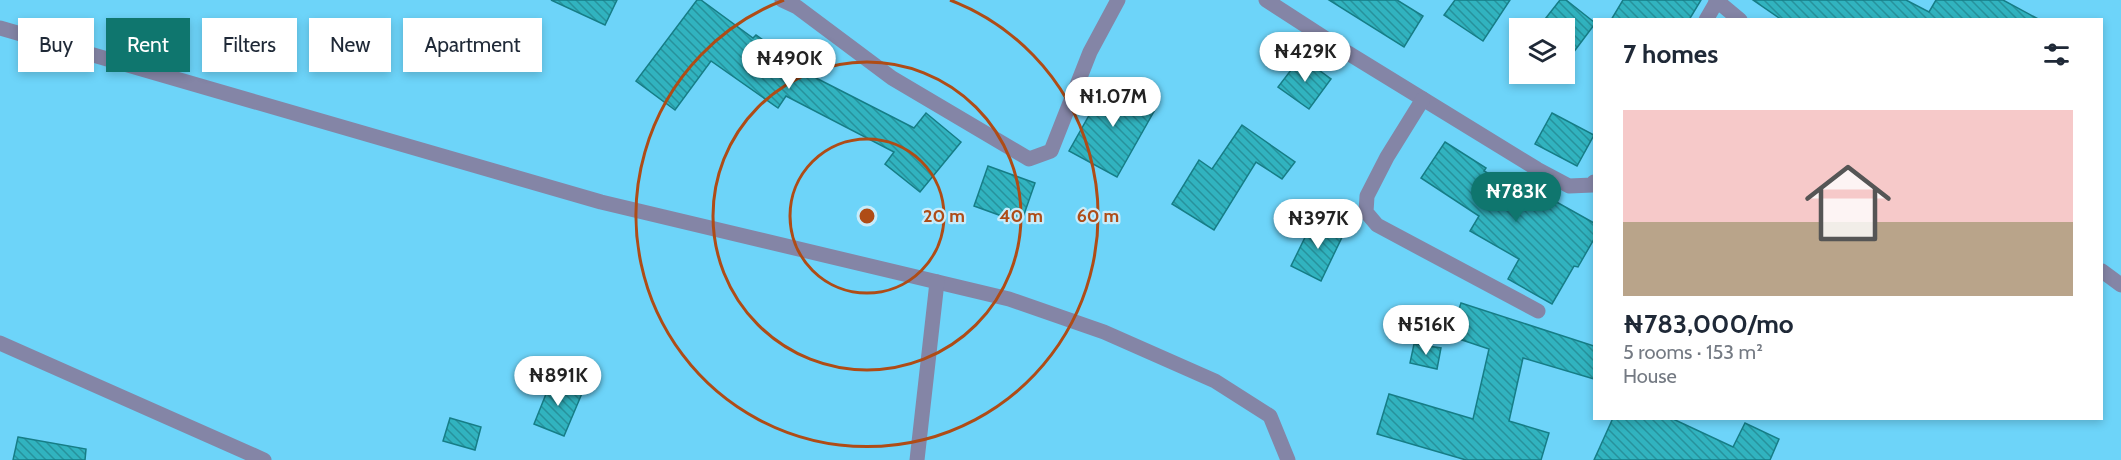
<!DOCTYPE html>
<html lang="en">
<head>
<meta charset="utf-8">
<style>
  :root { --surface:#fff; --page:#f6f6f7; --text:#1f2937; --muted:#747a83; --line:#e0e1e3; --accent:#0f766e }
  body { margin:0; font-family:Cabin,sans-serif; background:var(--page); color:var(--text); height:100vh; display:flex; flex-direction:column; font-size:22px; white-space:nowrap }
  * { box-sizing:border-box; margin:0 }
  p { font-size:20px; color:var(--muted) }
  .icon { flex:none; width:33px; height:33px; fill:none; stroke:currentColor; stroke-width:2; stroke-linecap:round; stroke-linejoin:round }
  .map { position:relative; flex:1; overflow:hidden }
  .panel { position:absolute; left:1593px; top:18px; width:510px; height:402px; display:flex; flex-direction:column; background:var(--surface); border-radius:0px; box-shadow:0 3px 9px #0003 }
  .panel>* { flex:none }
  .top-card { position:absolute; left:18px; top:18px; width:570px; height:54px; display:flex; gap:12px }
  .buttons { position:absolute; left:1509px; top:18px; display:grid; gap:12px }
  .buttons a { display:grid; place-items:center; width:66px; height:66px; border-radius:0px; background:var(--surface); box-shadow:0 3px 9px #0003; font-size:30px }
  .price { position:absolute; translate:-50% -51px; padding:0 14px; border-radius:21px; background:#fff; color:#222; font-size:20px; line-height:39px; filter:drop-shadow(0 2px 3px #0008) }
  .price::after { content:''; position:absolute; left:50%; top:36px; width:18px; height:14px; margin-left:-9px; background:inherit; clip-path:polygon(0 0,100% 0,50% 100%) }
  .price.current { background:var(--accent); color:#fff }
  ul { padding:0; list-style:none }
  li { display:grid; align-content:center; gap:12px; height:318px; padding:0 30px }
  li+li { border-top:2px solid var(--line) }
  li span { display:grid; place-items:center; height:186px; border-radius:0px; color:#555 }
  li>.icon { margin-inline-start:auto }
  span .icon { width:108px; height:108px; fill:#fffc; stroke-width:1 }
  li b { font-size:26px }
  h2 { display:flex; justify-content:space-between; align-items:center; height:72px; padding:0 30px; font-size:26px }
  .tag { padding:0 21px; border-radius:0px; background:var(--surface); box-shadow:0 3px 9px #0003; font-size:21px; line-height:54px }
  .tag.current { background:var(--accent); color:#fff }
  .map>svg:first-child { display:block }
  .building { fill:url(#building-back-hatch); stroke:#167d86; stroke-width:1.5 }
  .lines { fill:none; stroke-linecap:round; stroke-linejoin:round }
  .minor { stroke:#8485a6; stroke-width:15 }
  .ring { fill:none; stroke:#af4c16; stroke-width:3 }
  .centre { fill:#af4c16; stroke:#c7ecfb; stroke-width:3 }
  .ring-label { font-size:18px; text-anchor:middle; font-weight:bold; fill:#af4c16; stroke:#c7ecfb; stroke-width:4.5; stroke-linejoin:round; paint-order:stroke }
</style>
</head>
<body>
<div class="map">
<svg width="2121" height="460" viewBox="0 0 2121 460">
  <defs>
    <pattern id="building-back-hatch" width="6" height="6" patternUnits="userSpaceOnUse" patternTransform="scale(1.5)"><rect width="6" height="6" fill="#31b3bf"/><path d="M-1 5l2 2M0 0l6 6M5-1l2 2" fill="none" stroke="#27929c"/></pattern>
  </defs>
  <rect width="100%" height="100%" fill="#6dd4f9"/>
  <g class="building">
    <polygon points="551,0 617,0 605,25"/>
    <polygon points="697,0 701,0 753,38 756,35 818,79 914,128 926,113 961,142 920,192 885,164 894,152 786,96 778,108 711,61 675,110 636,81"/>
    <polygon points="1329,0 1397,0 1423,16 1404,47"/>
    <polygon points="1455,0 1510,0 1483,41 1444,15"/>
    <polygon points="1560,0 1566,0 1594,22 1594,25 1564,65 1564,28 1538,28"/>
    <polygon points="1623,0 1701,0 1689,20 1611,20"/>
    <polygon points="1753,0 1906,0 1929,12 1936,0 2003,0 2040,20 1782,20"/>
    <polygon points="1301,57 1331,79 1309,109 1278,87"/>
    <polygon points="1109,80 1157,106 1117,177 1069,151"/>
    <polygon points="1552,113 1594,135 1577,166 1535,144"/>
    <polygon points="1242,125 1295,162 1282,179 1256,162 1214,230 1172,204 1199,160 1212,169"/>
    <polygon points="1445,142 1486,168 1484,171 1548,207 1553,200 1594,223 1594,239 1578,267 1574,266 1552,304 1508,279 1519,259 1470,231 1479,216 1421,178"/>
    <polygon points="988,166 1035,183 1021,223 974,206"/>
    <polygon points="1314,219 1344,233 1321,281 1291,266"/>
    <polygon points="1461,303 1594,346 1594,379 1523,358 1509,421 1549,433 1541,460 1466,460 1377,434 1389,394 1473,419 1489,349 1450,336"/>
    <polygon points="1414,344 1441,348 1437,369 1410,363"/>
    <polygon points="552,379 583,391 564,436 534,424"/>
    <polygon points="450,418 481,427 475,450 443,441"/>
    <polygon points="1613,418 1671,418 1733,447 1745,423 1779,439 1770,460 1594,460"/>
    <polygon points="18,437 86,449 85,460 13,460"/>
  </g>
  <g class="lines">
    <g class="minor">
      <polyline points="782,0 797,7 892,78 1029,159 1051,151 1090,52 1118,0"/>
      <polyline points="1266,0 1348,53 1537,169 1569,186 1593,185 1594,182"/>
      <polyline points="1716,0 1740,20"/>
      <polyline points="1706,20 1717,1"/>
      <polyline points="0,28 601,202 1009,299 1104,332 1215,381 1270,416 1288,460"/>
      <polyline points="1423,99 1387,157 1367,196 1366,212 1377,225 1538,311"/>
      <polyline points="2102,271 2121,285"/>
      <polyline points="0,343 264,460"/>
      <polyline points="917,460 937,282"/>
    </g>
  </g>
  <g class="ring">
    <circle cx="867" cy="216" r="77"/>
    <circle cx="867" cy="216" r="154"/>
    <path d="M950 0A231 231 0 1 1 784 0"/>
  </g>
  <circle cx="867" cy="216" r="9" class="centre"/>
  <g class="ring-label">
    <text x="944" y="222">20 m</text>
    <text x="1021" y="222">40 m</text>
    <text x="1098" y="222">60 m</text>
  </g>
</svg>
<div class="buttons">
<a><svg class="icon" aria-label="layers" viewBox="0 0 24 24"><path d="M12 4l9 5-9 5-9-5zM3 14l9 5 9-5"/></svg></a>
</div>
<b class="price" style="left:1305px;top:83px">₦429K</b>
<b class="price" style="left:789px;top:90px">₦490K</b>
<b class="price" style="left:1113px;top:128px">₦1.07M</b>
<b class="price current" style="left:1516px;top:223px">₦783K</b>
<b class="price" style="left:1318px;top:250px">₦397K</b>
<b class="price" style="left:1426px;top:356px">₦516K</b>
<b class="price" style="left:558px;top:407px">₦891K</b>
<div class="top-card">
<a class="tag">Buy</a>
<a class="tag current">Rent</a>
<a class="tag">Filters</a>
<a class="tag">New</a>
<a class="tag">Apartment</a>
</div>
<section class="panel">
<h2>7 homes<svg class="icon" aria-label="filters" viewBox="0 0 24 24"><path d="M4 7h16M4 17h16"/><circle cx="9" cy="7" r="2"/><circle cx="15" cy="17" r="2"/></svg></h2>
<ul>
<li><span style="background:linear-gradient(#f6c9c9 60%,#b9a48a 0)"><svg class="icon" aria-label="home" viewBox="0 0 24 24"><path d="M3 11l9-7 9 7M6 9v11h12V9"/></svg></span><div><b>₦783,000/mo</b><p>5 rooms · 153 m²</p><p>House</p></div></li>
</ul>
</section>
</div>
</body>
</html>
